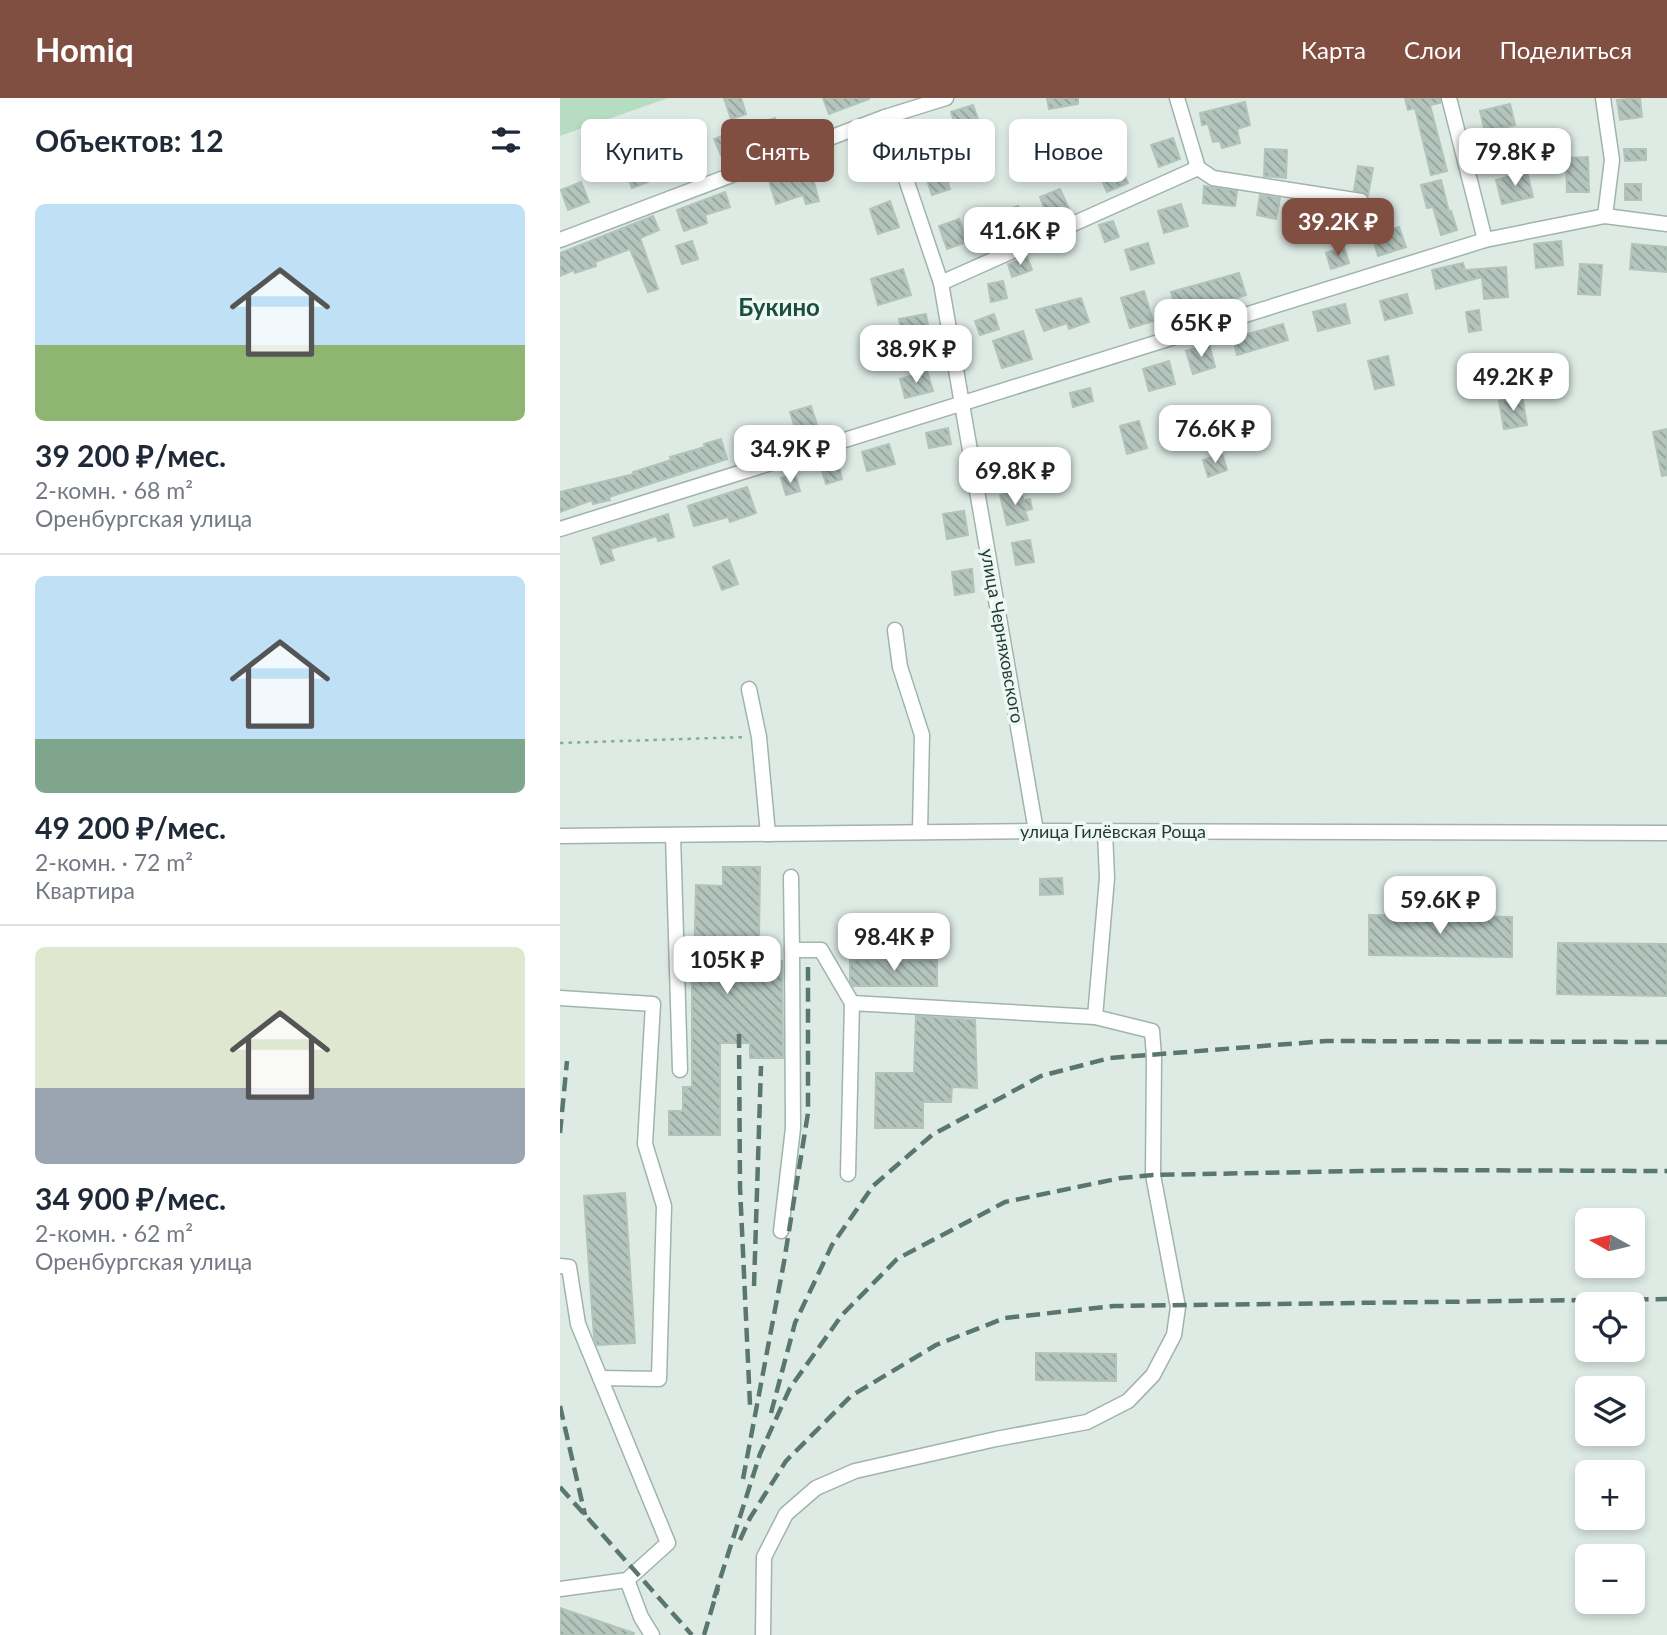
<!DOCTYPE html>
<html lang="ru">
<head>
<meta charset="utf-8">
<style>
  :root { --surface:#fff; --page:#f2f2f3; --text:#1f2937; --muted:#747a83; --line:#e0e1e3; --accent:#814e42 }
  body { margin:0; font-family:Lato,sans-serif; background:var(--page); color:var(--text); height:100vh; display:flex; flex-direction:column; font-size:26px; white-space:nowrap }
  * { box-sizing:border-box; margin:0 }
  p { font-size:23px; color:var(--muted) }
  .icon { flex:none; width:38px; height:38px; fill:none; stroke:currentColor; stroke-width:2; stroke-linecap:round; stroke-linejoin:round }
  .map { position:relative; flex:1; overflow:hidden }
  .sheet { display:flex; flex-direction:column; background:var(--surface); width:560px }
  .sheet>* { flex:none }
  .guide { position:absolute; left:21px; top:21px; width:665px; height:63px; display:flex; gap:14px }
  .needle { width:46px; rotate:278deg }
  .controls { position:absolute; left:1015px; top:1110px; display:grid; gap:14px }
  .controls a { display:grid; place-items:center; width:70px; height:70px; border-radius:10px; background:var(--surface); box-shadow:0 4px 10px #0003; font-size:35px }
  .price { position:absolute; translate:-50% -60px; padding:0 16px; border-radius:14px; background:#fff; color:#222; font-size:23px; line-height:46px; filter:drop-shadow(0 2px 4px #0008) }
  .price::after { content:''; position:absolute; left:50%; top:42px; width:21px; height:16px; margin-left:-10px; background:inherit; clip-path:polygon(0 0,100% 0,50% 100%) }
  .price.current { background:var(--accent); color:#fff }
  ul { padding:0; list-style:none }
  li { display:grid; align-content:center; gap:14px; height:371px; padding:0 35px }
  li+li { border-top:2px solid var(--line) }
  li span { display:grid; place-items:center; height:217px; border-radius:10px; color:#555 }
  li>.icon { margin-inline-start:auto }
  span .icon { width:126px; height:126px; fill:#fffc; stroke-width:1 }
  li b { font-size:30px }
  h2 { display:flex; justify-content:space-between; align-items:center; height:84px; padding:0 35px; font-size:30px }
  .tag { padding:0 24px; border-radius:10px; background:var(--surface); box-shadow:0 4px 10px #0003; font-size:24px; line-height:63px }
  .tag.current { background:var(--accent); color:#fff }
  header { display:flex; align-items:center; gap:42px; box-sizing:border-box; height:98px; padding:0 35px; background:var(--accent); color:#fff }
  header strong { font-size:33px }
  nav { display:flex; gap:38px; margin-inline-start:auto; font-size:24px }
  main { display:flex; flex:1; min-height:0 }
  .map>svg:first-child { display:block }
  .green { fill:#b6ddc1 }
  .building { fill:url(#building-back-hatch); stroke:#b1c4bc; stroke-width:2 }
  .lines { fill:none; stroke-linecap:round; stroke-linejoin:round }
  .minor-casing { stroke:#a1b3ac; stroke-width:17 }
  .path { stroke:#7db0a1; stroke-width:2.5; stroke-dasharray:3.5 5; stroke-linecap:butt }
  .minor { stroke:#fff; stroke-width:14 }
  .rail { stroke:#59776f; stroke-width:4.5; stroke-dasharray:14 7; stroke-linecap:butt }
  .labels { text-anchor:middle; stroke-width:7; stroke-linejoin:round; paint-order:stroke }
  .street-label { font-size:18px; fill:#1f3b34; stroke:#eff7f3 }
  .district-label { font-size:24px; font-weight:bold; fill:#1a4e42; stroke:#eff7f3 }
</style>
</head>
<body>
<header>
<strong>Homiq</strong>
<nav><a>Карта</a><a>Слои</a><a>Поделиться</a></nav>
</header>
<main>
<section class="sheet">
<h2>Объектов: 12<svg class="icon" aria-label="filters" viewBox="0 0 24 24"><path d="M4 7h16M4 17h16"/><circle cx="9" cy="7" r="2"/><circle cx="15" cy="17" r="2"/></svg></h2>
<ul>
<li><span style="background:linear-gradient(#bfe0f5 65%,#8fb573 0)"><svg class="icon" aria-label="home" viewBox="0 0 24 24"><path d="M3 11l9-7 9 7M6 9v11h12V9"/></svg></span><div><b>39 200 ₽/мес.</b><p>2-комн. · 68 m²</p><p>Оренбургская улица</p></div></li>
<li><span style="background:linear-gradient(#bfe0f5 75%,#7fa58c 0)"><svg class="icon" aria-label="home" viewBox="0 0 24 24"><path d="M3 11l9-7 9 7M6 9v11h12V9"/></svg></span><div><b>49 200 ₽/мес.</b><p>2-комн. · 72 m²</p><p>Квартира</p></div></li>
<li><span style="background:linear-gradient(#dfe7d0 65%,#9aa5b1 0)"><svg class="icon" aria-label="home" viewBox="0 0 24 24"><path d="M3 11l9-7 9 7M6 9v11h12V9"/></svg></span><div><b>34 900 ₽/мес.</b><p>2-комн. · 62 m²</p><p>Оренбургская улица</p></div></li>
</ul>
</section>
<div class="map">
<svg width="1107" height="1537" viewBox="0 0 1107 1537">
  <defs>
    <pattern id="building-back-hatch" width="6" height="6" patternUnits="userSpaceOnUse" patternTransform="scale(1.75)"><rect width="6" height="6" fill="#b4c5be"/><path d="M-1 5l2 2M0 0l6 6M5-1l2 2" fill="none" stroke="#92a19b"/></pattern>
  </defs>
  <rect width="100%" height="100%" fill="#deebe5"/>
  <polygon class="green" points="0,0 108,0 0,38"/>
  <g class="building">
    <polygon points="164,0 181,0 186,16 171,21"/>
    <polygon points="263,0 309,0 309,1 269,16"/>
    <polygon points="487,0 518,0 518,6 489,11"/>
    <polygon points="845,0 880,0 880,5 870,7 887,73 871,77 855,10 848,12"/>
    <polygon points="1080,0 1082,19 1060,22 1057,2"/>
    <polygon points="685,4 690,27 677,31 680,45 662,50 660,43 653,44 648,26 642,27 640,15"/>
    <polygon points="950,6 955,27 925,34 920,13"/>
    <polygon points="413,7 420,26 397,33 391,14"/>
    <polygon points="215,20 220,36 197,43 192,27"/>
    <polygon points="172,34 179,50 161,57 154,41"/>
    <polygon points="613,40 620,61 599,69 591,47"/>
    <polygon points="312,41 320,69 298,76 289,49"/>
    <polygon points="126,43 133,65 111,72 104,50"/>
    <polygon points="934,45 940,66 922,71 917,50"/>
    <polygon points="705,51 727,52 726,80 704,78"/>
    <polygon points="1064,51 1086,51 1086,62 1065,63"/>
    <polygon points="1028,59 1029,94 1007,94 1006,60"/>
    <polygon points="81,66 88,84 72,90 65,72"/>
    <polygon points="382,66 390,91 372,97 364,73"/>
    <polygon points="249,67 259,103 246,106 243,97 216,106 208,79"/>
    <polygon points="798,68 813,70 808,97 794,92"/>
    <polygon points="561,69 568,85 547,94 540,78"/>
    <polygon points="967,74 973,99 942,106 936,82"/>
    <polygon points="881,82 889,114 891,113 897,132 881,137 873,109 867,110 861,87"/>
    <polygon points="21,84 29,104 8,112 1,92"/>
    <rect x="1065" y="86" width="16" height="16"/>
    <polygon points="644,88 677,93 675,108 643,105"/>
    <polygon points="500,91 509,111 488,120 480,99"/>
    <polygon points="165,94 170,109 145,117 147,125 124,133 117,112"/>
    <polygon points="700,97 720,100 716,121 697,117"/>
    <polygon points="330,103 339,129 318,136 310,111"/>
    <polygon points="621,106 628,128 604,135 598,113"/>
    <polygon points="811,106 816,128 802,131 798,112 805,112"/>
    <polygon points="458,108 465,128 441,136 434,116"/>
    <polygon points="93,118 99,132 80,140 98,191 88,194 70,151 35,164 36,168 15,175 14,172 0,178 0,155"/>
    <polygon points="399,121 407,144 387,151 379,128"/>
    <polygon points="553,123 559,139 545,144 539,127"/>
    <polygon points="839,129 846,149 818,158 812,137"/>
    <polygon points="132,143 138,161 122,166 116,148"/>
    <polygon points="1001,143 1003,167 976,170 974,146"/>
    <polygon points="588,145 594,165 571,172 565,152"/>
    <polygon points="1072,146 1107,149 1107,174 1070,171"/>
    <polygon points="784,149 789,165 771,171 766,155"/>
    <polygon points="467,159 472,172 452,179 448,166"/>
    <polygon points="903,165 905,172 946,169 948,199 924,201 922,179 876,191 872,172"/>
    <polygon points="1020,166 1042,167 1040,197 1018,196"/>
    <polygon points="343,171 351,197 318,207 311,181"/>
    <polygon points="679,175 686,197 664,204 663,201 617,215 611,194"/>
    <polygon points="443,183 447,200 431,204 428,186"/>
    <polygon points="584,193 593,223 570,230 561,200"/>
    <polygon points="847,196 852,215 825,222 820,203"/>
    <polygon points="521,200 529,224 509,231 507,225 484,233 476,212"/>
    <polygon points="785,206 790,225 758,233 753,214"/>
    <polygon points="919,212 921,232 909,234 906,214"/>
    <polygon points="366,216 370,240 344,245 339,221"/>
    <polygon points="434,216 439,231 420,237 415,223"/>
    <polygon points="723,226 728,242 677,257 673,240"/>
    <polygon points="463,233 472,261 442,270 433,243"/>
    <polygon points="649,246 655,269 633,276 626,253"/>
    <polygon points="828,258 834,287 815,291 808,263"/>
    <polygon points="609,263 615,286 589,293 583,271"/>
    <polygon points="367,273 373,293 345,300 340,281"/>
    <polygon points="530,290 533,303 513,309 510,295"/>
    <polygon points="962,299 967,327 944,331 939,303"/>
    <polygon points="251,308 258,330 237,336 230,314"/>
    <polygon points="670,315 674,332 658,336 654,319"/>
    <polygon points="579,323 587,350 567,356 560,328"/>
    <polygon points="201,329 207,349 189,355 183,335"/>
    <polygon points="388,330 391,346 369,350 366,335"/>
    <polygon points="1107,331 1107,377 1102,378 1093,334"/>
    <polygon points="161,341 167,361 49,399 50,402 33,406 32,402 0,414 0,394 74,376 73,374 111,362 110,359 145,349 144,346"/>
    <polygon points="329,346 335,366 307,373 302,354"/>
    <polygon points="662,356 667,372 648,379 643,362"/>
    <polygon points="277,362 282,381 266,386 260,366"/>
    <polygon points="235,376 240,393 226,397 221,380"/>
    <polygon points="187,389 196,415 170,424 168,419 134,428 128,408"/>
    <polygon points="461,392 463,402 470,401 472,411 465,413 468,422 447,427 440,397"/>
    <polygon points="404,413 408,437 387,441 383,416"/>
    <polygon points="108,416 114,439 98,443 97,438 50,451 54,462 41,466 33,440"/>
    <polygon points="470,442 474,464 456,467 452,445"/>
    <polygon points="169,462 178,486 162,492 153,469"/>
    <polygon points="412,471 414,494 395,497 392,474"/>
    <polygon points="163,769 200,769 199,842 174,842 174,863 222,863 223,960 190,960 190,945 160,945 160,1037 109,1037 109,1013 123,1013 123,989 132,989 132,869 134,869 136,787 163,788"/>
    <polygon points="502,780 503,796 480,797 480,781"/>
    <polygon points="809,817 952,819 952,859 809,857"/>
    <polygon points="998,845 1107,846 1107,898 997,896"/>
    <polygon points="290,862 377,862 377,888 293,888 290,883"/>
    <polygon points="356,918 415,922 417,990 392,989 391,1004 363,1004 363,1030 315,1030 316,975 354,975"/>
    <polygon points="65,1095 75,1245 37,1247 34,1239 24,1098"/>
    <polygon points="476,1255 556,1256 556,1283 476,1282"/>
    <polygon points="0,1510 74,1535 73,1537 0,1537"/>
  </g>
  <g class="lines">
    <defs>
      <g id="minor">
        <polyline points="889,0 925,142"/>
        <polyline points="1043,0 1052,62 1045,118"/>
        <polyline points="325,19 381,185 476,733"/>
        <polyline points="638,70 653,80 801,103"/>
        <polyline points="0,142 325,19 386,0"/>
        <polyline points="381,185 638,70 617,0"/>
        <polyline points="0,431 925,142 1045,118 1107,126"/>
        <polyline points="335,532 340,569 362,637 360,734"/>
        <polyline points="189,591 199,639 208,736"/>
        <polyline points="113,737 120,972"/>
        <polyline points="0,738 476,733 1107,735"/>
        <polyline points="231,779 232,852"/>
        <polyline points="0,900 93,906 85,1046 104,1108 99,1281 40,1280"/>
        <polyline points="288,1076 292,905 535,919"/>
        <polyline points="221,1133 233,1030 232,852 261,852 292,905"/>
        <polyline points="0,1168 9,1169 18,1226 108,1445 67,1482 0,1491"/>
        <polyline points="67,1482 81,1519 92,1537"/>
        <polyline points="203,1537 204,1459 226,1416 256,1390 295,1373 436,1341 527,1324 568,1303 593,1277 614,1237 618,1209 593,1077 594,958 592,933 535,919 547,780 545,734"/>
      </g>
    </defs>
    <use href="#minor" class="minor-casing"/>
    <polyline class="path" points="0,645 186,639"/>
    <use href="#minor" class="minor"/>
    <g class="rail">
      <polyline points="179,936 180,1089 190,1307"/>
      <polyline points="0,1035 7,963"/>
      <polyline points="194,1188 201,968"/>
      <polyline points="0,1308 25,1417"/>
      <polyline points="211,1315 235,1225 272,1147 313,1088 372,1037 481,978 550,960 766,943 1107,944"/>
      <polyline points="183,1381 224,1164 248,1015 248,869"/>
      <polyline points="0,1389 132,1537"/>
      <polyline points="180,1442 190,1420 226,1363 291,1298 376,1247 445,1220 554,1208 1107,1201"/>
      <polyline points="154,1500 200,1356 230,1290 282,1217 337,1161 445,1104 561,1080 593,1077 852,1072 1107,1073"/>
      <polyline points="144,1537 158,1490"/>
    </g>
  </g>
  <g class="labels">
    <g class="street-label">
      <text transform="translate(442 538) rotate(80)" y="6">улица Черняховского</text>
      <text x="553" y="740">улица Гилёвская Роща</text>
    </g>
    <g class="district-label">
      <text x="219" y="218">Букино</text>
    </g>
  </g>
</svg>
<div class="controls">
<a><svg class="needle" viewBox="-14 -14 28 28"><path d="M0-13l5 13h-10z" fill="#e53935"/><path d="M0 13l5-13h-10z" fill="#747a83"/></svg></a>
<a><svg class="icon" aria-label="locate" viewBox="0 0 24 24"><circle cx="12" cy="12" r="6"/><path d="M12 2v4M12 18v4M2 12h4M18 12h4"/></svg></a>
<a><svg class="icon" aria-label="layers" viewBox="0 0 24 24"><path d="M12 4l9 5-9 5-9-5zM3 14l9 5 9-5"/></svg></a>
<a>+</a>
<a>−</a>
</div>
<b class="price" style="left:955px;top:90px">79.8K ₽</b>
<b class="price current" style="left:778px;top:160px">39.2K ₽</b>
<b class="price" style="left:460px;top:169px">41.6K ₽</b>
<b class="price" style="left:641px;top:261px">65K ₽</b>
<b class="price" style="left:356px;top:287px">38.9K ₽</b>
<b class="price" style="left:953px;top:315px">49.2K ₽</b>
<b class="price" style="left:655px;top:367px">76.6K ₽</b>
<b class="price" style="left:230px;top:387px">34.9K ₽</b>
<b class="price" style="left:455px;top:409px">69.8K ₽</b>
<b class="price" style="left:880px;top:838px">59.6K ₽</b>
<b class="price" style="left:334px;top:875px">98.4K ₽</b>
<b class="price" style="left:167px;top:898px">105K ₽</b>
<div class="guide">
<a class="tag">Купить</a>
<a class="tag current">Снять</a>
<a class="tag">Фильтры</a>
<a class="tag">Новое</a>
</div>
</div>
</main>
</body>
</html>
